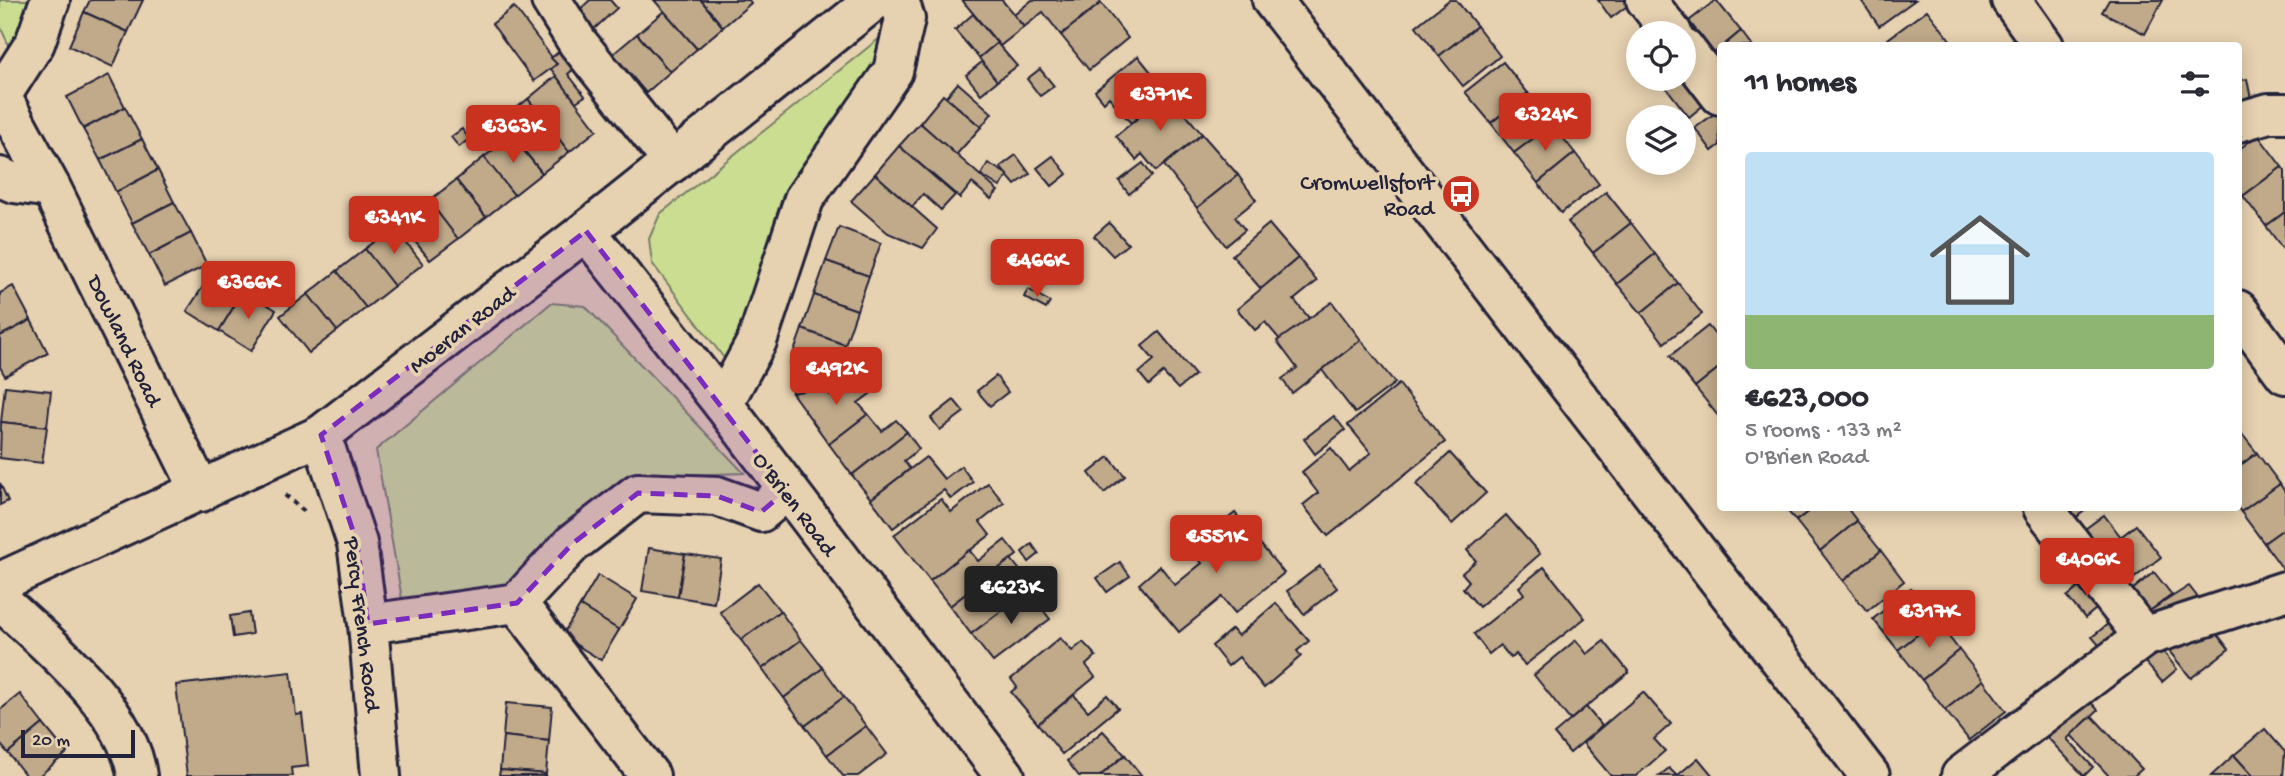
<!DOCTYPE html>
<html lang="en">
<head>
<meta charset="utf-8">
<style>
  :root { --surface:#fff; --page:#f2f2f3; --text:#2b2b33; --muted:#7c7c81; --line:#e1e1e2; --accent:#c8321e }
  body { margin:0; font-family:"Gochi Hand",sans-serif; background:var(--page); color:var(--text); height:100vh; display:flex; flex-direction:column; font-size:26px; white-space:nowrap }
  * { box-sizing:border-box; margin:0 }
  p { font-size:23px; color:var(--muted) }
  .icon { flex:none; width:38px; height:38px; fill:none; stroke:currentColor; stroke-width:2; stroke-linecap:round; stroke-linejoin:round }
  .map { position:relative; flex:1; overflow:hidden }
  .sheet { position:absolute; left:1717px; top:42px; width:525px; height:469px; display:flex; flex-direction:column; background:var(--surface); border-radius:7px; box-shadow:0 4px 18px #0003 }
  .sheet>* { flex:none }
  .controls { position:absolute; left:1626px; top:21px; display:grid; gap:14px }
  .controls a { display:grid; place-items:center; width:70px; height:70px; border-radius:50%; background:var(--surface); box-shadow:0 4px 18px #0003; font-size:35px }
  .scale { position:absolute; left:21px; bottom:18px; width:114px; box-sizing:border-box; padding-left:7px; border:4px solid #22223b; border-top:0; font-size:19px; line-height:24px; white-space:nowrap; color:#22223b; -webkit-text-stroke:5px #e6d1b0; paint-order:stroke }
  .price { position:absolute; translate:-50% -60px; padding:0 16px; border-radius:7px; background:var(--accent); color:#fff; font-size:23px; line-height:46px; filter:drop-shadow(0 2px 4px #0008) }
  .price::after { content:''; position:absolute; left:50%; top:42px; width:21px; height:16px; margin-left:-10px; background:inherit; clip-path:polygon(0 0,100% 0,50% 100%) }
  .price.active { background:#222; color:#fff }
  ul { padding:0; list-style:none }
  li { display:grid; align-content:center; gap:14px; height:371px; padding:0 28px }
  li+li { border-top:2px solid var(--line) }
  li span { display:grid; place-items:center; height:217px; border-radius:7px; color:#555 }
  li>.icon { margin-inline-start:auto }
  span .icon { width:126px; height:126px; fill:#fffc; stroke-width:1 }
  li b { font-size:30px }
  h2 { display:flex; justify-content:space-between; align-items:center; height:84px; padding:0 28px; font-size:30px }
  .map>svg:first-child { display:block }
  .green { fill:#cadd91; stroke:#768066; stroke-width:2 }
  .building { fill:#c0aa8a; stroke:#22223b; stroke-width:2 }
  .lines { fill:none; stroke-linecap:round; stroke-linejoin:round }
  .minor-casing { stroke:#22223b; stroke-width:44 }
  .major-casing { stroke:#22223b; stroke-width:44 }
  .path { stroke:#22223b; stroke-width:4.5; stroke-dasharray:5 5; stroke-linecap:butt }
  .minor { stroke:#e6d1b0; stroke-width:38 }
  .major { stroke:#e6d1b0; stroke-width:38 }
  .marked { fill:#7b2cbf; fill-opacity:0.2; stroke:#7b2cbf; stroke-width:5; stroke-dasharray:14 9; stroke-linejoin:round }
  .labels { text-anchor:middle; stroke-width:7; stroke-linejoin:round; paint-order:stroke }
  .poi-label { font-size:23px; fill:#22223b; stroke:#e6d1b0; text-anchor:end }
  .street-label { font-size:23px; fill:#22223b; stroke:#e6d1b0 }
</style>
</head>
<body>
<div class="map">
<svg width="2285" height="776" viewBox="0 0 2285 776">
  <rect width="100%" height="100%" fill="#e6d1b0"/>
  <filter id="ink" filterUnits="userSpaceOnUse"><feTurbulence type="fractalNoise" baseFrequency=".0143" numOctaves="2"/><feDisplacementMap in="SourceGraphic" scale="14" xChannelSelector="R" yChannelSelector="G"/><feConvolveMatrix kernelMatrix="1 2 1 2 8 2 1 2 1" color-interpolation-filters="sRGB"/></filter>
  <g filter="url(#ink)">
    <g class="green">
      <polygon points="0,0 30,0 10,48 0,26"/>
      <polygon points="891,29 891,43 778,229 727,362 652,263 649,239 660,214"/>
      <polygon points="551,303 585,306 744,473 624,477 558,532 522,585 402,599 376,450"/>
    </g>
    <g class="building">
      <polygon points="90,0 143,0 128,32 84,12"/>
      <polygon points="590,0 610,0 617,8 593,30 577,12"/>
      <polygon points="654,0 701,0 723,27 697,49"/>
      <polygon points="701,0 749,0 751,3 723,27"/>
      <polygon points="962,0 1002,0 1024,27 1000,46"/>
      <polygon points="1032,0 1099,0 1101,3 1061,35 1043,12 1024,27 1014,15"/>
      <polygon points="1449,0 1456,0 1477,26 1439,56 1416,26"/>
      <polygon points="1598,0 1633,0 1634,1 1611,18"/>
      <polygon points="1716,0 1741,31 1714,53 1689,21"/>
      <polygon points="1861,0 1915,0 1879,26"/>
      <polygon points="2109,0 2163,0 2145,34 2102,12"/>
      <polygon points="1101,3 1128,38 1089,70 1061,35"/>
      <polygon points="514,7 557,64 534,81 492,24"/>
      <polygon points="1927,10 1951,41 1945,46 1894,46 1888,39"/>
      <polygon points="664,11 697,49 670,72 637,34"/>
      <polygon points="84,12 128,32 113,67 69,46"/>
      <polygon points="973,14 997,43 979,58 955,30"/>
      <polygon points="1477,26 1500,56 1463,86 1439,56"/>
      <polygon points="1741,31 1752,46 1723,46"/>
      <polygon points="637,34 670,72 646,93 613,54"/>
      <polygon points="997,43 1017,66 997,81 979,58"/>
      <polygon points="561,50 575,68 568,74 585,96 576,102 551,69 557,64 551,58"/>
      <polygon points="1138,56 1168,93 1131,123 1109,97 1104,102 1095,91"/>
      <polygon points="982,62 997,81 981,94 966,75"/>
      <polygon points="1503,62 1528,93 1491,123 1465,92"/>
      <polygon points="1040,69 1054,86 1040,96 1027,79"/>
      <polygon points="109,75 125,107 83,129 67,97"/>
      <polygon points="556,76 597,130 569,152 528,99"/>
      <polygon points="1675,79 1684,79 1711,99 1689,117 1665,86"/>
      <polygon points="2247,79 2253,109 2238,112 2238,81"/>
      <polygon points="958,83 992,113 981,127 946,97"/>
      <polygon points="1168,93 1202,134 1156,171 1142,154 1136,160 1116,136"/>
      <polygon points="1528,93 1552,124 1514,153 1491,123"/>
      <polygon points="943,95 981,127 956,155 920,123"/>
      <polygon points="528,99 569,152 542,173 500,121"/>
      <polygon points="125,107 142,139 100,160 83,129"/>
      <polygon points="1718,111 1720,145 1712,151 1695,128"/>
      <polygon points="500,121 508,131 502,137 494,126"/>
      <polygon points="920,123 998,191 991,199 972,183 960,198 899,146"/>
      <polygon points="1552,124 1575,153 1538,183 1514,153"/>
      <polygon points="462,129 469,139 459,147 451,137"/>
      <polygon points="1202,134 1238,175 1197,208 1164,165"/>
      <polygon points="2258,135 2282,167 2243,196 2238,190 2238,150"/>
      <polygon points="512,136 542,173 514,195 484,157"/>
      <polygon points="142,139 158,170 116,192 100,160"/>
      <polygon points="899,146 955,195 941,210 923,194 912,207 875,174"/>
      <polygon points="1575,153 1599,184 1561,213 1538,183"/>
      <polygon points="1016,155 1030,174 1015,185 1000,167"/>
      <polygon points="1053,156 1067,174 1052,186 1037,168"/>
      <polygon points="484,157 514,195 486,217 456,180"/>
      <polygon points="988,163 1008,175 1000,187 981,175"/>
      <polygon points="1143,163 1152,176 1129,194 1119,181"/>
      <polygon points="2282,167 2285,171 2285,212 2266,226 2243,196"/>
      <polygon points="158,170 174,202 132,223 116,192"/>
      <polygon points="875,174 937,229 923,248 888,233 851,201"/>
      <polygon points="1238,175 1256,200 1235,217 1245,230 1226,246 1197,208"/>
      <polygon points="456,180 486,217 458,239 429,201"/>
      <polygon points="1606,192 1631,223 1593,253 1568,222"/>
      <polygon points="429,201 458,239 430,260 400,223"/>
      <polygon points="174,202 191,233 149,255 132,223"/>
      <polygon points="2285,212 2285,252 2266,226"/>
      <polygon points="1109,223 1128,244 1113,256 1094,236"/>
      <polygon points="1631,223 1655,254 1617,284 1593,253"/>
      <polygon points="1269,224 1298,258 1261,289 1232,255"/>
      <polygon points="394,227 423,264 394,286 365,249"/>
      <polygon points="839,227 881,243 869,276 826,261"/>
      <polygon points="191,233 207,265 165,286 149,255"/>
      <polygon points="365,249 394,286 366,308 337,271"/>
      <polygon points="1655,254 1678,283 1641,313 1617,284"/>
      <polygon points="1298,258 1317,281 1294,300 1310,319 1281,341 1265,322 1255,330 1237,309"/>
      <polygon points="826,261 869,276 857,310 814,295"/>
      <polygon points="213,271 244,290 219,331 187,311"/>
      <polygon points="337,271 366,308 337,331 308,294"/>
      <polygon points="1678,283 1702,314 1664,343 1641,313"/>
      <polygon points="13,286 31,320 0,336 0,293"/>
      <polygon points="1028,289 1050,302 1046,309 1024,297"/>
      <polygon points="244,290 276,310 251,351 219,331"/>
      <polygon points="308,294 337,331 309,353 280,316"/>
      <polygon points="814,295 857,310 845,345 802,329"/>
      <polygon points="1332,302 1361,340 1292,393 1282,379 1297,368 1277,341"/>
      <polygon points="31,320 48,353 5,376 0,367 0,336"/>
      <polygon points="1708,326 1720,341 1720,367 1695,387 1670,356"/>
      <polygon points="802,329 845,345 831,386 792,393 790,363"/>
      <polygon points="1159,332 1195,375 1178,389 1163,373 1149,385 1139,373 1154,360 1142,346"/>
      <polygon points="1361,340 1395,383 1355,413 1322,370"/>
      <polygon points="1720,367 1720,416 1719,417 1695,387"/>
      <polygon points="996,376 1008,392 990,406 977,391"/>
      <polygon points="870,377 878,388 858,403 868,414 829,444 792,393 824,387 830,395 842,386"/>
      <polygon points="1399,384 1445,442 1328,536 1303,505 1318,493 1302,472 1331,448 1349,471 1371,453 1348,425"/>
      <polygon points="5,386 51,391 47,427 1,422"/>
      <polygon points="954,400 964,412 940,430 931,418"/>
      <polygon points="868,414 882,431 896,420 907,432 852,475 829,444"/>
      <polygon points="1334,416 1345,430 1315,454 1304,439"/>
      <polygon points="1,422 47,427 42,463 0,458"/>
      <polygon points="2238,429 2257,453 2238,467"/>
      <polygon points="907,432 919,449 904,461 910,469 871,499 852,475"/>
      <polygon points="1450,453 1486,493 1452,524 1416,484"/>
      <polygon points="2257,453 2280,484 2241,512 2238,508 2238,467"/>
      <polygon points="926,457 944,479 961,466 973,482 951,499 944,490 893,528 871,499"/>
      <polygon points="1109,457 1125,476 1104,493 1089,473"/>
      <polygon points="0,483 8,501 0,505"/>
      <polygon points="988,483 1004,503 980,522 990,535 930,581 894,535 941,499 951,512"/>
      <polygon points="2280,484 2285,492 2285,528 2264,543 2241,512"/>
      <polygon points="1785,508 1813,508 1796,521"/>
      <polygon points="1813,508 1847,508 1857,521 1820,551 1796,521"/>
      <polygon points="2063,508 2088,508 2073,520"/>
      <polygon points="1235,513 1284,573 1235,613 1222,597 1179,632 1139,584 1160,566 1175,585 1202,563 1190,549"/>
      <polygon points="1506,515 1540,554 1479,607 1463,588 1469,581 1462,573 1476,561 1467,550"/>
      <polygon points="2104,515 2121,537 2099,554 2081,532"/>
      <polygon points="1857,521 1881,551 1843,581 1820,551"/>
      <polygon points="2136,525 2161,557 2124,586 2099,554"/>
      <polygon points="2285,528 2285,572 2264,543"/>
      <polygon points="1005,540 1017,555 950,606 930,581 969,550 978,561"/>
      <polygon points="1032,544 1039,554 1029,562 1022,552"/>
      <polygon points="649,548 685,554 678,597 642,591"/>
      <polygon points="1881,551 1904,581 1867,611 1843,581"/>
      <polygon points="685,554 721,559 714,603 678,597"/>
      <polygon points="1011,559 1022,573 1011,582 1021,596 971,634 950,606"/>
      <polygon points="1120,562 1130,576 1107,592 1097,578"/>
      <polygon points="1320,566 1337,588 1304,614 1287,591"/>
      <polygon points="1544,567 1585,618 1525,665 1516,654 1511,658 1500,645 1489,654 1474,634 1524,594 1519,587"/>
      <polygon points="2154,572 2172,595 2148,612 2131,591"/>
      <polygon points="598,575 637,599 619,630 580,606"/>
      <polygon points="2089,579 2107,600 2085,618 2067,597"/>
      <polygon points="758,583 780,611 741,640 720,612"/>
      <polygon points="2189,586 2206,608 2158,626 2148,612"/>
      <polygon points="1911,589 1936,620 1898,650 1873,619"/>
      <polygon points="1028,591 1050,619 993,662 971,634"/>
      <polygon points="1276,603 1309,641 1297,651 1301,656 1264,688 1239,657 1228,666 1212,646 1232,629 1238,636"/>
      <polygon points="580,606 619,630 601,660 562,636"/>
      <polygon points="780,611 801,640 762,669 741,640"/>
      <polygon points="249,613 252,634 233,637 230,616"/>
      <polygon points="2114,619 2132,640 2110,658 2092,637"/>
      <polygon points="1936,620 1959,650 1922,680 1898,650"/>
      <polygon points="2210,625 2229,649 2191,678 2164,645"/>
      <polygon points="1060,638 1072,651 1083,642 1096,656 1086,665 1095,677 1038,724 1011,692 1017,687 1011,679"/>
      <polygon points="801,640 823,668 784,698 762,669"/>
      <polygon points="1576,640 1587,654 1604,641 1629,672 1570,720 1534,675"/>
      <polygon points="2161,649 2177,669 2162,682 2145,662"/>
      <polygon points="1959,650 1983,680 1945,710 1922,680"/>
      <polygon points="823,668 844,697 805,726 784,698"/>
      <polygon points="291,672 296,715 302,714 308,766 291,768 292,776 187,776 176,685"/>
      <polygon points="1983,680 2006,711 1969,740 1945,710"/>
      <polygon points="1643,692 1671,724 1654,739 1665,751 1636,776 1611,776 1583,743"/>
      <polygon points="20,694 43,724 8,753 0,744 0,710"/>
      <polygon points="1074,695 1088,711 1107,695 1118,708 1062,754 1038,724"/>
      <polygon points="844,697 866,726 827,755 805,726"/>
      <polygon points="2086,697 2098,710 2067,739 2093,767 2084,776 2046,736"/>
      <polygon points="506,703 552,707 549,741 503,736"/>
      <polygon points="1586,707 1602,726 1570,753 1554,734"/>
      <polygon points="2092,716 2142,769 2134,776 2109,776 2071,735"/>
      <polygon points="43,724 67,753 39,776 26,776 8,753"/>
      <polygon points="866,726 887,754 858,776 843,776 827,755"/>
      <polygon points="2265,729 2285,752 2283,776 2253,776 2234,755"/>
      <polygon points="1103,731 1125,755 1100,776 1079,776 1067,761"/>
      <polygon points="503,736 549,741 546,774 500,770"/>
      <polygon points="1125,755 1142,776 1100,776"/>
      <polygon points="2234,755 2253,776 2211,776"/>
      <polygon points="1698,758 1713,776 1659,776 1669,768 1677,776"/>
      <polygon points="500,770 546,774 546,776 499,776"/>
    </g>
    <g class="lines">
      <defs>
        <g id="minor">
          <polyline points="551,0 578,43 673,162"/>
          <polyline points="1646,0 1672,33"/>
          <polyline points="2011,0 2044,46"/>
          <polyline points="1684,48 1720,95"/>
          <polyline points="0,94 51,188 201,492"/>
          <polyline points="1,96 35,43 50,0"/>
          <polyline points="2238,122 2269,113 2285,113"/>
          <polyline points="0,177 14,183 51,188"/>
          <polyline points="586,231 723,404 1005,776"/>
          <polyline points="2238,310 2285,374"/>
          <polyline points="723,404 757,341 804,199 893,71 905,19 899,0"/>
          <polyline points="321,435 357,543 368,624 381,776"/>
          <polyline points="2043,508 2144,637"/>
          <polyline points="0,582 321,435 586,231 875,0"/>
          <path d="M0,600c46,43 129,110 137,176"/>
          <polyline points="517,603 650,776"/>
          <polyline points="368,624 517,603 572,544 638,493 717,496 761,512 786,491"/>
          <polyline points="1961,776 2144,637 2285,591"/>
        </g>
        <polyline id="major" points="1272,0 1870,776"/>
      </defs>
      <use href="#minor" class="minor-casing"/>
      <use href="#major" class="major-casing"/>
      <polyline class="path" points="285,495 305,512"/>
      <use href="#minor" class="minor"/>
      <use href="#major" class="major"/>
    </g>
  </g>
  <path class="marked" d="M586,231l200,260 -25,21 -44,-16 -79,-3 -66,51 -55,59 -149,21 -11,-81 -36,-108z"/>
  <defs>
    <symbol id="bus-disc" viewBox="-11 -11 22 22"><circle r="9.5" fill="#c8321e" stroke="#e6d1b0"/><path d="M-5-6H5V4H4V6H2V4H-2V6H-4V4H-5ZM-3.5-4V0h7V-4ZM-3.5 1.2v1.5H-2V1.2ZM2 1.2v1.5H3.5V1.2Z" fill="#fff"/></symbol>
  </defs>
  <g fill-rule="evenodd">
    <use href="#bus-disc" x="1439" y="172" width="44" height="44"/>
  </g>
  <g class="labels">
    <g class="poi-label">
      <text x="1434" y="189">Cromwellsfort<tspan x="1434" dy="26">Road</tspan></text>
    </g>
    <g class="street-label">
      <text transform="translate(461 328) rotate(-38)" y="8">Moeran Road</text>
      <text transform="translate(126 340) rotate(64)" y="8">Dowland Road</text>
      <text transform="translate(796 503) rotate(53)" y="8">O'Brien Road</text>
      <text transform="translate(364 624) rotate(83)" y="8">Percy French Road</text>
    </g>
  </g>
</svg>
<div class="controls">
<a><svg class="icon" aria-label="locate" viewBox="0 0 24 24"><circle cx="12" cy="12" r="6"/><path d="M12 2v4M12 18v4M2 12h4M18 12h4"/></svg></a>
<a><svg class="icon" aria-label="layers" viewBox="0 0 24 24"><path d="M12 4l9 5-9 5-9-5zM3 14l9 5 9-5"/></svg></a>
</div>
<div class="scale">20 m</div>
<b class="price" style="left:1160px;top:133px">€371K</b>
<b class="price" style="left:1545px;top:153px">€324K</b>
<b class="price" style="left:513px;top:165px">€363K</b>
<b class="price" style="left:394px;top:256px">€341K</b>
<b class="price" style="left:1037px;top:299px">€466K</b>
<b class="price" style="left:248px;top:321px">€366K</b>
<b class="price" style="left:836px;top:407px">€492K</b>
<b class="price" style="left:1216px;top:575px">€551K</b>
<b class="price" style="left:2087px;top:598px">€406K</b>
<b class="price active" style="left:1011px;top:626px">€623K</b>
<b class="price" style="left:1929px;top:650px">€317K</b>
<section class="sheet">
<h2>11 homes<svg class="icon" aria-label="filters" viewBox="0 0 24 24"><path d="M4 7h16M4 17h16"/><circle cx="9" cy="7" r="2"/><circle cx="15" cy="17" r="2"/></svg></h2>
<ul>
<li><span style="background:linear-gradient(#bfe0f5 75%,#8fb573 0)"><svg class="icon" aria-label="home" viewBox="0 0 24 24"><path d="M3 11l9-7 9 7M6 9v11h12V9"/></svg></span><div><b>€623,000</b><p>5 rooms · 133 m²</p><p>O'Brien Road</p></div></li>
</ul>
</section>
</div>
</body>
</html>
